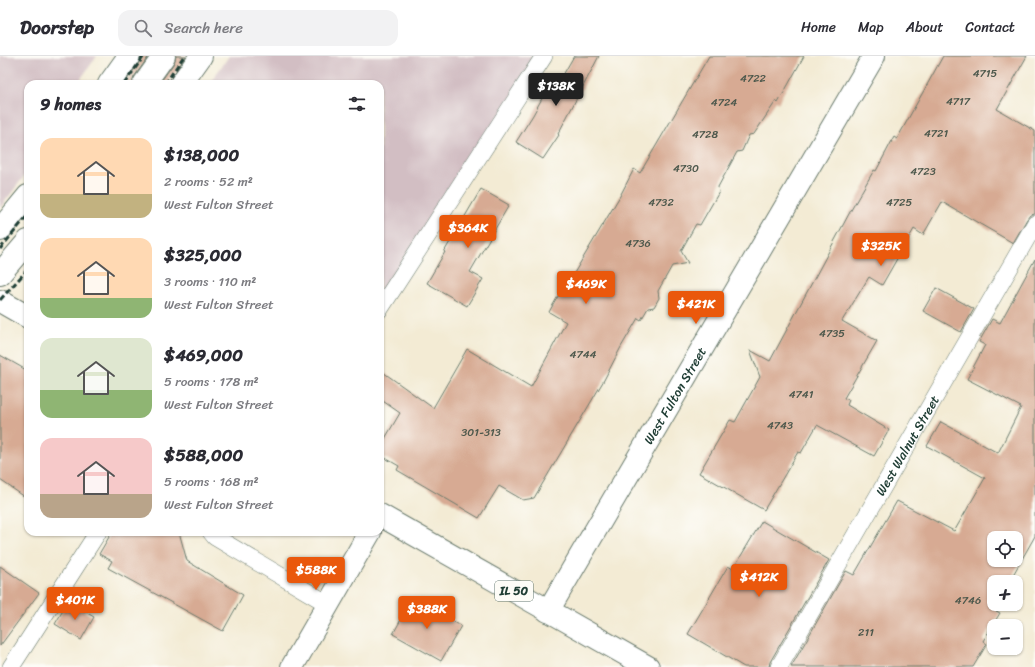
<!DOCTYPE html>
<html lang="en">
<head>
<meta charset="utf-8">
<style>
  :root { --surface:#fff; --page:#f2f2f3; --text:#2b2b33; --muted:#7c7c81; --line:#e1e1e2; --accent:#ea580c }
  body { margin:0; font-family:Sriracha,sans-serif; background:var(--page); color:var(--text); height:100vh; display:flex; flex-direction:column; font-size:15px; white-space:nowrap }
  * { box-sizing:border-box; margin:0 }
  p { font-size:13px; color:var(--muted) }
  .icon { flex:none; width:22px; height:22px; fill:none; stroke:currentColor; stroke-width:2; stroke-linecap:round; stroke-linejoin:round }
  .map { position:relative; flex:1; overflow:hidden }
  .side { position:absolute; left:24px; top:24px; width:360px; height:456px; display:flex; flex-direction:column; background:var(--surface); border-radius:12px; box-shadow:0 1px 3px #0004 }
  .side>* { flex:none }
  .fabs { position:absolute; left:987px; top:475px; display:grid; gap:8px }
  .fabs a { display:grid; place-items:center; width:36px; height:36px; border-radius:8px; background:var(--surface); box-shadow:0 1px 3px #0004; font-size:20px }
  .price { position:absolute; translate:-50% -34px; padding:0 9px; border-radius:4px; background:var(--accent); color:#fff; font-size:13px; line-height:26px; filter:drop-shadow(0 1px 2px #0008) }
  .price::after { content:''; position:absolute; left:50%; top:24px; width:12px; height:9px; margin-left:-6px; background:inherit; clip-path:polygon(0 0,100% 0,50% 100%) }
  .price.current { background:#222; color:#fff }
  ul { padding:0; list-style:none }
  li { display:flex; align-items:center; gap:12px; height:100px; padding:0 16px }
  li span { display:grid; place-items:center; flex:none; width:112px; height:80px; border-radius:12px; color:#555 }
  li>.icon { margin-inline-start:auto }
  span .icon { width:48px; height:48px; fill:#fffc; stroke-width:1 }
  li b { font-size:17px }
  h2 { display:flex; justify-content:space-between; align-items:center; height:48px; padding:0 16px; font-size:17px }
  header { display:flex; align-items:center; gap:24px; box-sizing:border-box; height:56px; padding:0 20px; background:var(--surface); border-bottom:1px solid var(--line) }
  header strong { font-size:19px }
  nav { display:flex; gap:22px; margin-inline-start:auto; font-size:14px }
  .search { width:280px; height:36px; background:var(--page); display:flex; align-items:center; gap:10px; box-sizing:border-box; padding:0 14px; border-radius:12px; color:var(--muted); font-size:15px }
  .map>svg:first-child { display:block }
  .industrial { fill:#d2bec3 }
  .building { fill:#d7aa93; fill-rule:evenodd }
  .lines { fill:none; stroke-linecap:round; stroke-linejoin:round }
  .service-casing { stroke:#697a6c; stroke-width:18 }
  .minor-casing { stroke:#697a6c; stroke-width:24 }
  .secondary-casing { stroke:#697a6c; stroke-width:24 }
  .primary-casing { stroke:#697a6c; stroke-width:24 }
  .service { stroke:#fff; stroke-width:17 }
  .minor { stroke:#fff; stroke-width:22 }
  .secondary { stroke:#fff; stroke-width:22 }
  .primary { stroke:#fff; stroke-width:22 }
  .rail { stroke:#1f3d34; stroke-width:3; stroke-dasharray:6 3; stroke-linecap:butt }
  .labels { text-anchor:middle; stroke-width:4; stroke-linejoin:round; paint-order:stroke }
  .number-label { font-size:11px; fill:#4d584c }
  .shield { fill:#fdfcf7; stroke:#62766e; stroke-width:1 }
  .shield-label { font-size:12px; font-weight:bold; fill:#1f3d34 }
  .street-label { font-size:13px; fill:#1f3d34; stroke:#fdfcf7 }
</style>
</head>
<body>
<header>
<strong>Doorstep</strong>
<div class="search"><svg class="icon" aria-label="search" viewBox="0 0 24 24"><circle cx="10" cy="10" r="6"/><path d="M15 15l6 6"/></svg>Search here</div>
<nav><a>Home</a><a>Map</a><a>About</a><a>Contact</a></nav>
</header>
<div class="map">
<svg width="1035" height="611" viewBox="0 0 1035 611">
  <rect width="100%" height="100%" fill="#fdfcf7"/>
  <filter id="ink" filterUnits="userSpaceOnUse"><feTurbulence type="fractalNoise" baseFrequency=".025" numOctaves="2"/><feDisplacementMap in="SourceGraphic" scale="8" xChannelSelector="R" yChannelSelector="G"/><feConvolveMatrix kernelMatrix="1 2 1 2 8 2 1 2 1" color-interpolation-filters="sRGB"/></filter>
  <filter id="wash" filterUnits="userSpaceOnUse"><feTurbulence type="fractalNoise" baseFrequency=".012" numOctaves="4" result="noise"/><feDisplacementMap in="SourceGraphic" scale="16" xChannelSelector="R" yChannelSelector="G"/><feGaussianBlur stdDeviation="0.9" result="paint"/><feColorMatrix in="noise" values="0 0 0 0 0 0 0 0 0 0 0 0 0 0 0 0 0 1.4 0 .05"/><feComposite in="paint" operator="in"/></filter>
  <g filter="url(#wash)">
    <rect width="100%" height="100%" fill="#f3ebd4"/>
    <g class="industrial">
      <polygon points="0,0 97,0 77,28 28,28 28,115 0,152"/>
      <polygon points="229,0 544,0 380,253 380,28 209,28"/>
    </g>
    <g id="blocks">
      <g class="building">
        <polygon points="141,0 149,0 134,21 132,28 124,28 139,7"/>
        <polygon points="176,0 186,0 167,28 159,28 174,7"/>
        <polygon points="574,0 599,0 558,78 559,79 543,103 516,86 533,59 553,22 559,26"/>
        <polygon points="709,0 804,0 778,47 776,45 754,78 749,79 742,95 737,96 718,131 719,136 700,169 696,168 681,195 688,207 672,210 658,235 659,242 654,251 648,252 641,264 638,262 621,291 604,324 534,442 523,444 499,430 479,462 397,414 399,410 380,399 380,391 400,357 380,343 380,314 433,352 467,293 531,331 566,266 549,256 565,228 567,229 620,140 634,113 640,117"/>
        <polygon points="943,0 1027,0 997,53 1035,75 1035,158 1030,159 1027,163 1013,187 942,146 923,179 914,173 882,229 869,221 842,265 877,285 844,342 849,344 847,349 889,374 874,400 817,369 801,397 798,396 764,454 699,417 730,364 735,366 760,321 750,294 770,305 850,156 874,114 876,115 894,81 897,83"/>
        <polygon points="481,133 509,149 470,216 483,223 467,250 427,227 445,196 444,196"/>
        <path d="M1035,203v277l-26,46h-15v22h3l-3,6 6,3 -17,28 4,3 -14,23h-182l55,-96 8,4 43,-74 57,30 1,-1 30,-52 -58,-32 14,-24 57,31 23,-46 -54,-28 18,-34 -6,-3 13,-23 8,4zM994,482h22v22h-22z"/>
        <polygon points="936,232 974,253 961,276 923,255"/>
        <polygon points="0,299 28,315 28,443 0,424"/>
        <polygon points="762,465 829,504 770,606 769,611 744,611 688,578 728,510 733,513"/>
        <polygon points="112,476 179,476 187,505 243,539 223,575 108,512 112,505 99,498"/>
        <polygon points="0,510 39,537 0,590"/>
        <polygon points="413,542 461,570 441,605 393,578"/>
        <polygon points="68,546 94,561 81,584 55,568"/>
      </g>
    </g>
  </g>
  <g filter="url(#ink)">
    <use href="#blocks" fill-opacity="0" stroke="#697a6c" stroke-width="1"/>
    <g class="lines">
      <defs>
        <g id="service">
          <polyline points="380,253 544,0"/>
          <polyline points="211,476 215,481 328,548"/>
          <polyline points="11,611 98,476"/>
          <path id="s1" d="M779,611l256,-443"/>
        </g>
        <g id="minor">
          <path id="s2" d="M548,555l326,-555"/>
          <polyline points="292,611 370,476"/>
        </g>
        <g id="secondary">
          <polyline points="109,28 129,0"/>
          <polyline points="144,28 164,0"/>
          <polyline points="181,28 201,0"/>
          <polyline points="0,174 28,140"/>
          <polyline points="0,218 28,185"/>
        </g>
        <g id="primary">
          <polyline points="0,245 28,261"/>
          <polyline points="380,459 648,611"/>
        </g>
      </defs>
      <use href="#service" class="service-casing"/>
      <use href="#minor" class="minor-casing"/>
      <use href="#secondary" class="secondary-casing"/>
      <use href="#primary" class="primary-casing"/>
      <use href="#service" class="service"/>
      <use href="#minor" class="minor"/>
      <use href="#secondary" class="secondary"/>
      <use href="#primary" class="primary"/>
      <g class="rail">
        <polyline points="124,28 144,0"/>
        <polyline points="165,28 184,0"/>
        <polyline points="0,193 28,159"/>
        <polyline points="0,244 28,213"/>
      </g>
    </g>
  </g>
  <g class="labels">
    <g class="number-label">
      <text x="985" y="21">4715</text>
      <text x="753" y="26">4722</text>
      <text x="958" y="49">4717</text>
      <text x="724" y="50">4724</text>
      <text x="936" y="81">4721</text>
      <text x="705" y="82">4728</text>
      <text x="686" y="116">4730</text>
      <text x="923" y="119">4723</text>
      <text x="661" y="150">4732</text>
      <text x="899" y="150">4725</text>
      <text x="638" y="191">4736</text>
      <text x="832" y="281">4735</text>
      <text x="583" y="302">4744</text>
      <text x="801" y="342">4741</text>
      <text x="780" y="373">4743</text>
      <text x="481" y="380">301-313</text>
      <text x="968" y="548">4746</text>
      <text x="866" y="580">211</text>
    </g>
    <rect class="shield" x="495" y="525" width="38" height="20" rx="3"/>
    <g class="shield-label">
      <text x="514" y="539">IL 50</text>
    </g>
    <g class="street-label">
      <text dy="5" stroke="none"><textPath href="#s2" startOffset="250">West Fulton Street</textPath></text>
      <text dy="5" stroke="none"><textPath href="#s1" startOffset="256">West Walnut Street</textPath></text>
    </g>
  </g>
</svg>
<div class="fabs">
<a><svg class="icon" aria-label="locate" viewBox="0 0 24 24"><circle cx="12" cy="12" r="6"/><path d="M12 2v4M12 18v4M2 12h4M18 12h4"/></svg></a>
<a>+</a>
<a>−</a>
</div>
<b class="price current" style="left:556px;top:51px">$138K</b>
<b class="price" style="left:468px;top:193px">$364K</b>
<b class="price" style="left:881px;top:211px">$325K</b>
<b class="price" style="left:586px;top:249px">$469K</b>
<b class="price" style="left:696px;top:269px">$421K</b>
<b class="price" style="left:316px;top:535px">$588K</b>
<b class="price" style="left:759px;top:542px">$412K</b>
<b class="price" style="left:75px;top:565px">$401K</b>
<b class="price" style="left:427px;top:574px">$388K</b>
<section class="side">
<h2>9 homes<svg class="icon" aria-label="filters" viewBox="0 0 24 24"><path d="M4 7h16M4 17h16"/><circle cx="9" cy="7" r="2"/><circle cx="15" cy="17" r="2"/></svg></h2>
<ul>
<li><span style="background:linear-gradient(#ffd9b3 70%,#c2b280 0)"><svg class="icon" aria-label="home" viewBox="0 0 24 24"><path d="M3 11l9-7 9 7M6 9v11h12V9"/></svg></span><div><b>$138,000</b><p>2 rooms · 52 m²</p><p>West Fulton Street</p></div></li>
<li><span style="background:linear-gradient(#ffd9b3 75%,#8fb573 0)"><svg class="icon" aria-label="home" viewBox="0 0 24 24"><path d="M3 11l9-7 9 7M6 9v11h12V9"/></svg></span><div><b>$325,000</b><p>3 rooms · 110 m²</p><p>West Fulton Street</p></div></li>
<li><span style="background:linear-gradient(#dfe7d0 65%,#8fb573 0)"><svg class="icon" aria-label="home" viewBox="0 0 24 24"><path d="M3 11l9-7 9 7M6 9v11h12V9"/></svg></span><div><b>$469,000</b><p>5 rooms · 178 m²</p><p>West Fulton Street</p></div></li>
<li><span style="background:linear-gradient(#f6c9c9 70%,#b9a48a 0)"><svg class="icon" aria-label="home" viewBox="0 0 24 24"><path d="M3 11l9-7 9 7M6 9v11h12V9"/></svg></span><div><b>$588,000</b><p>5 rooms · 168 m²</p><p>West Fulton Street</p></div></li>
</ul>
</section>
</div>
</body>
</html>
